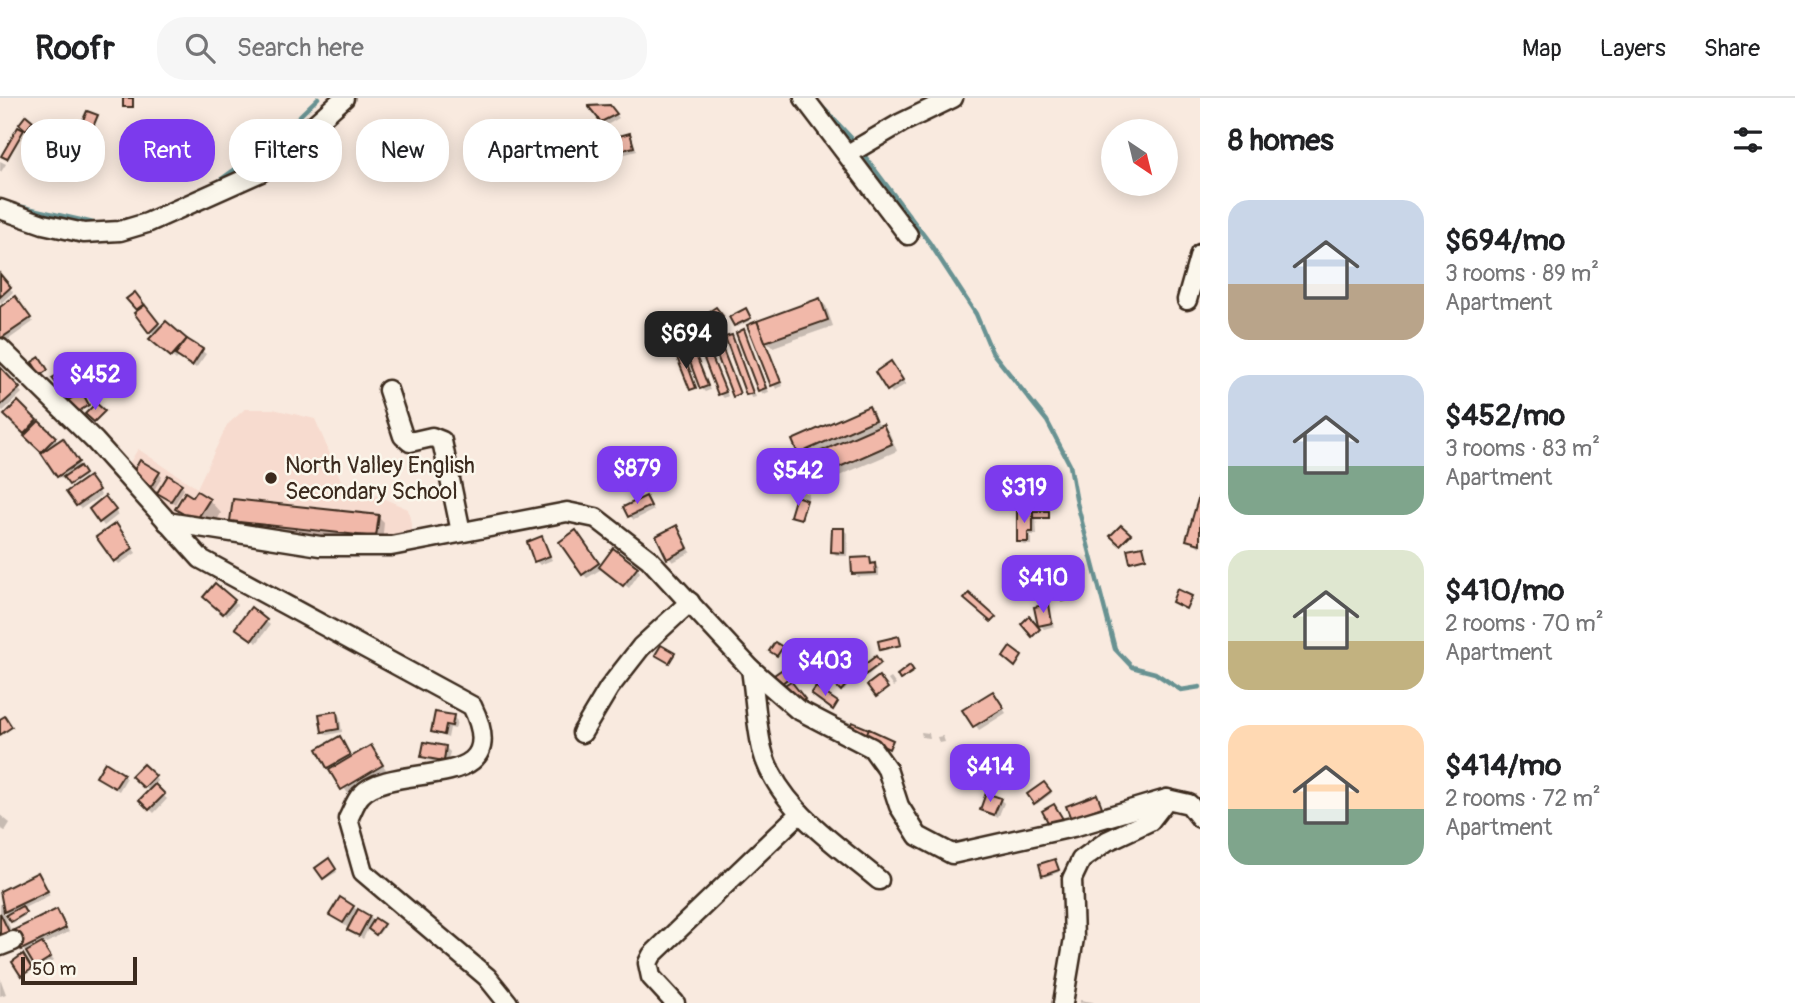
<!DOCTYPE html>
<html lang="en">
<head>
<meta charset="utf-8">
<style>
  :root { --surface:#fff; --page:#f6f6f6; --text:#202124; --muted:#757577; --line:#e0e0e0; --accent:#7c3aed }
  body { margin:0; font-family:Pangolin,sans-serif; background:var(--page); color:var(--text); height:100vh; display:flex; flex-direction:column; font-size:26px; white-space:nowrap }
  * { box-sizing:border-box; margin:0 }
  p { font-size:23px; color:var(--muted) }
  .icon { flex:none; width:38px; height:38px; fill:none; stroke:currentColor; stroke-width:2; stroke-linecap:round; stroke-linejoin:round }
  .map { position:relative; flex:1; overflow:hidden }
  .sheet { display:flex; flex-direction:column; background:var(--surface); width:595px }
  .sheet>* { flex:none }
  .guide { position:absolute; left:21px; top:21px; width:665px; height:63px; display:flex; gap:14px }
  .needle { width:46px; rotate:145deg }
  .controls { position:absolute; left:1101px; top:21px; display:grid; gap:14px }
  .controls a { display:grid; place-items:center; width:77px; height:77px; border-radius:50%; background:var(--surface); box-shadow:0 4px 18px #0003; font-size:35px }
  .scale { position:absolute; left:21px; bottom:18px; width:116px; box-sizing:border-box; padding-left:7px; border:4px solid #3b2a1e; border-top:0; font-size:19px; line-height:24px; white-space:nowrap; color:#3b2a1e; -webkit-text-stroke:5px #fbf7ec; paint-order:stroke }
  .price { position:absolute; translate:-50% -60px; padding:0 16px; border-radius:14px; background:var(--accent); color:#fff; font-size:23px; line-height:46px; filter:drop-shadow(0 2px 4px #0008) }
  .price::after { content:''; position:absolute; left:50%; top:42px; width:21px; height:16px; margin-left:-10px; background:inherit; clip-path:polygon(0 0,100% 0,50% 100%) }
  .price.on { background:#222; color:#fff }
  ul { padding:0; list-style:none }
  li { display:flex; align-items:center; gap:21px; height:175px; padding:0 28px }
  li span { display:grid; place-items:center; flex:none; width:196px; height:140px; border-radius:21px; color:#555 }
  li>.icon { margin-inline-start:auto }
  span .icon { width:84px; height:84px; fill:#fffc; stroke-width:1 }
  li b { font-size:30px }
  h2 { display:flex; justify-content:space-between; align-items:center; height:84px; padding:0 28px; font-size:30px }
  .tag { padding:0 24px; border-radius:28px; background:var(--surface); box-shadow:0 4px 18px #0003; font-size:24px; line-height:63px }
  .tag.on { background:var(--accent); color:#fff }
  header { display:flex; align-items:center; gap:42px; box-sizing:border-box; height:98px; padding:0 35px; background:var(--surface); border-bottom:2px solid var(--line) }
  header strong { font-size:33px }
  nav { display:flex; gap:38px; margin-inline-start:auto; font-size:24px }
  .search { width:490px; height:63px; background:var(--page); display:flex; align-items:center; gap:18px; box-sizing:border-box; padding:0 24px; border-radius:28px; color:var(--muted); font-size:26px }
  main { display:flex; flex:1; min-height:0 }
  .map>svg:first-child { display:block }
  .built { fill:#f7dbcf }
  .shadow { fill:#0003 }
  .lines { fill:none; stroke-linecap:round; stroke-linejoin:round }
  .stream { stroke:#689292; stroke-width:4.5 }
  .building { fill:#f1b8a9; stroke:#3b2a1e; stroke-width:2 }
  .minor-casing { stroke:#3b2a1e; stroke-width:23 }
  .minor { stroke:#fbf7ec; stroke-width:18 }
  .poi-dot { fill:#3b2a1e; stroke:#fbf7ec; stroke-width:2.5 }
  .labels { text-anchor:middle; stroke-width:5; stroke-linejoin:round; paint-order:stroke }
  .poi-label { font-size:23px; fill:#3b2a1e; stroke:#fbf7ec; text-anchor:start }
</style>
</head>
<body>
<header>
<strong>Roofr</strong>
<div class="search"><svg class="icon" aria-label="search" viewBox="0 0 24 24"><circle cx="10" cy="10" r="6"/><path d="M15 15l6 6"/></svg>Search here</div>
<nav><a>Map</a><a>Layers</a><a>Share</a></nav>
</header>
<main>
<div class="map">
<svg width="1200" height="905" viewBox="0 0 1200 905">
  <rect width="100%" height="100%" fill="#f9eadf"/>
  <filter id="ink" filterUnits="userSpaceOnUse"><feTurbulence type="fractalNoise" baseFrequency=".0143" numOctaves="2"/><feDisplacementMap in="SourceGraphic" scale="14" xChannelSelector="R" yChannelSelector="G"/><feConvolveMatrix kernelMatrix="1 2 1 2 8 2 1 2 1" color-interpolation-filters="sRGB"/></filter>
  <g filter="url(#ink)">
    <polygon class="built" points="245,311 273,311 315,321 341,382 408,411 415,445 382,450 192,429 121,379 138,351 197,390 227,327"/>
    <g class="shadow">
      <polygon points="614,13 619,20 607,27 603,22"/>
      <polygon points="23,33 8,62 4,59"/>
      <polygon points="630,37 637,53 621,57 617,53"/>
      <polygon points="0,63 6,66 1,74 0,73"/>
      <polygon points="0,179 13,194 0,206"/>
      <polygon points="134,196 162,230 166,225 206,256 196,270 179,259 176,262 155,245 155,238 128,201"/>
      <polygon points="819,202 826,208 833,228 773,249 765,242 783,288 776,291 749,228"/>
      <polygon points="19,204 33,224 5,244 0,239 0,211"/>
      <polygon points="715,211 723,221 708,231 701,222"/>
      <polygon points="747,214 751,222 737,229 731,219"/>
      <polygon points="744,233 769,294 763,296 760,292"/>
      <polygon points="702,239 728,298 724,300 720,296"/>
      <polygon points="732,239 756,299 752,300 748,296"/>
      <polygon points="720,246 740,294 734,297"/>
      <polygon points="691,247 710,292 705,294 701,290"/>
      <polygon points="895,270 906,286 892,295 889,291"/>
      <polygon points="0,271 22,295 3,313 0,310"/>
      <polygon points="18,306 59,345 67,346 85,378 71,387 65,379 62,381 59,378 44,355 7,317"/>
      <polygon points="869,311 881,329 889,334 897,353 818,387 812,381 806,362 799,355"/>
      <polygon points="159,375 162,379 154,392 137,381"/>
      <polygon points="93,384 101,397 81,411 77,407"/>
      <polygon points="180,387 184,391 175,406 163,398"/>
      <polygon points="801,393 809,396 802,422 792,417"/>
      <polygon points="646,400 654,412 634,422 630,418"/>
      <polygon points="1200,401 1200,449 1188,441"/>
      <polygon points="209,402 221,415 210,435 190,424 177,411"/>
      <polygon points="109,404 118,417 104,428 91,411"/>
      <polygon points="1048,414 1050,421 1036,421 1037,437 1031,437 1031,447 1023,447 1019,443 1019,415"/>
      <polygon points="378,419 384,425 382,445 238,429 232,422"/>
      <polygon points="676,429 691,454 673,464 669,460"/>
      <polygon points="119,431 136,455 119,466 115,462"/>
      <polygon points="844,432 848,436 847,458 837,458 833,454"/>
      <polygon points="580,438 601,469 637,470 640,474 629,490 603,470 587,480 583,476 561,444"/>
      <polygon points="542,440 552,462 540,467 536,463"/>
      <polygon points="869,461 879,471 879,478 858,479 854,475"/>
      <polygon points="209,503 234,503 237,507 227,518"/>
      <polygon points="1048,508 1055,528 1044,531 1040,527"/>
      <polygon points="251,512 270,527 257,545 241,534"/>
      <polygon points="823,554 831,564 819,573 811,564"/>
      <polygon points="876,560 881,567 868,577 862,570"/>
      <polygon points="848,577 853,582 844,593 838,588"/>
      <polygon points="891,580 896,587 893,589 888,582"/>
      <polygon points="996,599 1006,615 979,632 965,612"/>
      <polygon points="336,615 340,619 342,634 327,637 323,633"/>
      <polygon points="453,619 457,623 455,631 450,630 448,640 433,634"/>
      <polygon points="840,620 892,643 890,651 838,628"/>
      <polygon points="921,634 929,635 930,640 922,639"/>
      <polygon points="943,638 945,644 939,645 937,639"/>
      <polygon points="343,644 352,660 370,649 388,674 349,697 329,669"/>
      <polygon points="446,650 450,654 447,666 427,662 423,658"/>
      <polygon points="143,669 158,683 154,688 167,701 154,715 141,702 150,694 134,678"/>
      <polygon points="123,677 126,681 119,693 102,682"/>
      <polygon points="1044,686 1052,695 1037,706 1029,697"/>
      <polygon points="1096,699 1104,713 1076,724 1069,709"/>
      <polygon points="1000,701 1004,705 998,720 982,711"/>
      <polygon points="0,717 10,725 5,733 0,730"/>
      <polygon points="329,762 337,774 325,781 318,770"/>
      <polygon points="1056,765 1059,774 1045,779 1044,777"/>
      <polygon points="38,776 50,797 22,811 26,817 13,825 1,808 16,844 0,852 0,806 4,809 0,794"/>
      <polygon points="353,809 384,829 379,836 369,829 363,841 335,820"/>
      <polygon points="57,813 69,834 42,847 54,863 40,871 23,851"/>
      <polygon points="0,880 6,896 0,898"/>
      <polygon points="1080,902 1093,904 1094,905 1080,905"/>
    </g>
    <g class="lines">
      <g class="stream">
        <polyline points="815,1 856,45"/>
        <polyline points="861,53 929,144 976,216 992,254 1047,323 1070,367 1077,405 1115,551 1132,569 1155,575 1181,592 1200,589"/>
        <polyline points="216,85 274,43 318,0"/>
        <polyline points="14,107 98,126"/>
      </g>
    </g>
    <g class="building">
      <rect x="123" y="0" width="10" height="9"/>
      <polygon points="610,7 617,16 601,24 588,8"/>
      <polygon points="87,13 98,17 93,29 82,24"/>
      <polygon points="26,17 33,23 26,32 19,26"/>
      <polygon points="18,29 24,32 7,61 1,58"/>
      <polygon points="630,35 634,49 615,54 612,40"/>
      <polygon points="87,42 99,43 99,53 86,53"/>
      <polygon points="0,176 11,189 0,199"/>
      <polygon points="135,194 144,206 136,212 126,201"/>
      <polygon points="15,198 31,220 0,241 0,209"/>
      <polygon points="820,200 828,222 765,244 757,223"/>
      <polygon points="145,207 159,225 149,235 134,215"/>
      <polygon points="716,209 723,218 705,231 698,221"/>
      <polygon points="746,210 751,220 734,228 729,219"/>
      <polygon points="166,223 187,241 171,259 149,241"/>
      <polygon points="757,223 781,284 771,288 747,227"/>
      <polygon points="744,231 766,290 758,293 736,235"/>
      <polygon points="703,237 726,294 718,297 696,240"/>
      <polygon points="732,237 753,295 746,297 725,239"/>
      <polygon points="187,241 203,251 192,268 175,257"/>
      <polygon points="720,244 740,296 733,299 713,247"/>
      <polygon points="691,245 708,288 700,291 684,248"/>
      <polygon points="683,254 696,290 690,292 676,257"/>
      <polygon points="40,259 48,272 40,277 32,264"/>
      <polygon points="891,263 903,282 887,293 875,274"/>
      <polygon points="0,269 20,290 0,308"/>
      <polygon points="62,274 71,285 61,292 52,280"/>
      <polygon points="82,294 89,307 74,316 67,303"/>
      <polygon points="18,303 37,322 24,336 4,317"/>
      <polygon points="96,305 105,313 94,324 85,316"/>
      <polygon points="869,308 875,322 798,356 792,342"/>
      <polygon points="39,323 56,339 41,354 24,338"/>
      <polygon points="883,326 892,346 810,382 801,362"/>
      <polygon points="63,340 79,364 57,379 41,355"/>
      <polygon points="789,356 792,365 778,371 774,361"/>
      <polygon points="140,362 160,374 150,390 131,377"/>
      <polygon points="80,368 85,376 69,387 63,379"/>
      <polygon points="794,371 800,383 792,387 785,376"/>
      <polygon points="168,377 182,386 171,403 157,395"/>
      <polygon points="89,378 99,392 76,408 66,394"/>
      <polygon points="197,393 210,401 196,423 175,411 185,394 193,399"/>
      <polygon points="1200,394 1200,446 1186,442"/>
      <polygon points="105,398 116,412 99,425 89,411"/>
      <polygon points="646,398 651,408 628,419 623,409"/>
      <polygon points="796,398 807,402 801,421 790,418"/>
      <polygon points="233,401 379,417 376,439 230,423"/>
      <polygon points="1017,413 1033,413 1033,434 1028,434 1028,444 1017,444"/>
      <rect x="1033" y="413" width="16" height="7"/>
      <polygon points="116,425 133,450 114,464 96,439"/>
      <polygon points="677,427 688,450 667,461 656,438"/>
      <polygon points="1121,427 1131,436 1120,447 1110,438"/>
      <polygon points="832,430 844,430 844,455 831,454"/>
      <polygon points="576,432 599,465 582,477 559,444"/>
      <polygon points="542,438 550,458 534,464 527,444"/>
      <polygon points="1143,448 1146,460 1130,464 1127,451"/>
      <polygon points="613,450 638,469 623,488 599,469"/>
      <polygon points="870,459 871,466 875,465 876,475 852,476 851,460"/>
      <polygon points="215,485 235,502 223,516 203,499"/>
      <polygon points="1075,489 1077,500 1062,503 1060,492"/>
      <polygon points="1177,491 1192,498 1186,511 1172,504"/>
      <polygon points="969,495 996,519 991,524 964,501"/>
      <polygon points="1049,506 1052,525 1038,528 1034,509"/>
      <polygon points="251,509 267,522 252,542 235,530"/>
      <polygon points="1029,518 1040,531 1032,539 1021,526"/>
      <polygon points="899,538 901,547 880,552 878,543"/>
      <polygon points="775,544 783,549 777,558 769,553"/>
      <polygon points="661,547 675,555 669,565 655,557"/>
      <polygon points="1010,549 1022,558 1015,569 1003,559"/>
      <polygon points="823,552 831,562 816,573 809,564"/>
      <polygon points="876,558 881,565 865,577 860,570"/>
      <polygon points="910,567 914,573 900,582 897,577"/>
      <polygon points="784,570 791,578 781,586 774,577"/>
      <polygon points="847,574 853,579 841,593 836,588"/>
      <polygon points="879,578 888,590 876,599 867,587"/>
      <polygon points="791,583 805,601 797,607 783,588"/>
      <polygon points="816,589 838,604 833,612 811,596"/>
      <polygon points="993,593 1004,610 973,629 962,612"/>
      <polygon points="337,613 339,631 322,634 319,616"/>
      <polygon points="435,614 454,617 452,628 446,627 444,637 431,634"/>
      <polygon points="5,618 12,629 0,637 0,621"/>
      <polygon points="852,624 869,631 865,640 848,632"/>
      <polygon points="869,631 893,642 889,651 865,640"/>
      <polygon points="340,638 350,657 327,670 317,651"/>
      <polygon points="424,644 446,648 444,663 421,659"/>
      <polygon points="371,647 383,667 341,692 329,672"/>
      <polygon points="105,664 124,676 115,690 96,679"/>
      <polygon points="143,666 156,678 144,690 131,678"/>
      <polygon points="1044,684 1051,693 1034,706 1027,696"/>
      <polygon points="155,686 165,696 149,712 139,702"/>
      <polygon points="986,695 1001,700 994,717 980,712"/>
      <polygon points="1097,696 1102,709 1071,721 1066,708"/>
      <polygon points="1054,706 1063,721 1050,728 1042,713"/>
      <polygon points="329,760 336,771 323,781 315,770"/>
      <polygon points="1055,761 1059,772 1042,778 1039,766"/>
      <polygon points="38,774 48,793 4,814 0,793"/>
      <polygon points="340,799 354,808 343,825 329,817"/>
      <polygon points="22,808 26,815 11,824 6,817"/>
      <polygon points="57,811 66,830 21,852 12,833"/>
      <polygon points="358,811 370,818 359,838 347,832"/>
      <polygon points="0,815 11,838 0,843"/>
      <polygon points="375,820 384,826 376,837 368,831"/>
      <polygon points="42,845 51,859 35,869 26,854"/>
      <polygon points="23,856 32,871 21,878 12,864"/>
    </g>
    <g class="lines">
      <defs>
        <g id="minor">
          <polyline points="804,0 908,137"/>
          <polyline points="848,56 901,25 953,0"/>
          <polyline points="0,111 43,126 84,135 120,133 147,125 261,74 344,0"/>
          <polyline points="1187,202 1200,156"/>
          <path d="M0,250l95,93 106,118 271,147c45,91 -78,53 -111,89 -6,6 -9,17 -13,24l15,53 124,105 21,26"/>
          <polyline points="388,292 403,338 410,344 432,339 442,343 461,434"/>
          <polyline points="167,424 320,448 391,448 567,414 596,420 649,461 751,571 797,611 872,650 887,671 899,708 918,738 952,756 1073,729 1167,701 1189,706 1200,720"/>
          <path d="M751,571c4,26 5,54 11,80 14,57 74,95 117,131"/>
          <polyline points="582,635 609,590 641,549 690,504"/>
          <polyline points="0,848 13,843"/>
          <polyline points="675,905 651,879 648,865 652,857 800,715"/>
          <polyline points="1063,905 1074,840 1072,781 1081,762 1107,743 1150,723 1167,701"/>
        </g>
      </defs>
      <use href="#minor" class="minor-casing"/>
      <use href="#minor" class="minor"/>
    </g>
  </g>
  <circle class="poi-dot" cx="271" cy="380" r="7"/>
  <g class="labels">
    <g class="poi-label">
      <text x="285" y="375">North Valley English<tspan x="285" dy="26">Secondary School</tspan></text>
    </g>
  </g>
</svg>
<div class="controls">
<a><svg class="needle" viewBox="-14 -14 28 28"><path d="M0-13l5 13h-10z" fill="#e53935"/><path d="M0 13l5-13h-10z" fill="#757577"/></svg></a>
</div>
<div class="scale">50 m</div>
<b class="price on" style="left:686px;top:273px">$694</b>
<b class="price" style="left:95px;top:314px">$452</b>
<b class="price" style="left:637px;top:408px">$879</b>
<b class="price" style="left:798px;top:410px">$542</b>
<b class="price" style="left:1024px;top:427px">$319</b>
<b class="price" style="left:1043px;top:517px">$410</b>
<b class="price" style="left:825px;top:600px">$403</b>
<b class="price" style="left:990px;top:706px">$414</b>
<div class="guide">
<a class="tag">Buy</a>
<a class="tag on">Rent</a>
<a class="tag">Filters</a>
<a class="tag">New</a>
<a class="tag">Apartment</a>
</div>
</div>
<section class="sheet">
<h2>8 homes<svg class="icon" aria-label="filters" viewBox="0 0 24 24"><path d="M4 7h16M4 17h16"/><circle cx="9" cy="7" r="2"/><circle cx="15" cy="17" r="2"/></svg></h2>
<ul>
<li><span style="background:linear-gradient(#c9d6e8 60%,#b9a48a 0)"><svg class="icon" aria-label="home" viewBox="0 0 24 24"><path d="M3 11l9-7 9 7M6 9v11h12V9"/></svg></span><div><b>$694/mo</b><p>3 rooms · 89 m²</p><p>Apartment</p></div></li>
<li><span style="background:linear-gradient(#c9d6e8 65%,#7fa58c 0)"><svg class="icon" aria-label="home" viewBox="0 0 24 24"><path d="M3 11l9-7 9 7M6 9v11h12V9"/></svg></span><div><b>$452/mo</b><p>3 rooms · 83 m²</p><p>Apartment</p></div></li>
<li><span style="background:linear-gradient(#dfe7d0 65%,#c2b280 0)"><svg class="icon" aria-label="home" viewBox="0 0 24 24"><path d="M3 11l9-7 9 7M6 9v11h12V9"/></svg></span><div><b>$410/mo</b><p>2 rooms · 70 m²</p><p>Apartment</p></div></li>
<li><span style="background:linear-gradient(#ffd9b3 60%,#7fa58c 0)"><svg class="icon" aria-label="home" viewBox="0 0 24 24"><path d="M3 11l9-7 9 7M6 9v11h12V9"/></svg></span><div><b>$414/mo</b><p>2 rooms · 72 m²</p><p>Apartment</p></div></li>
</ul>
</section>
</main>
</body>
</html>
